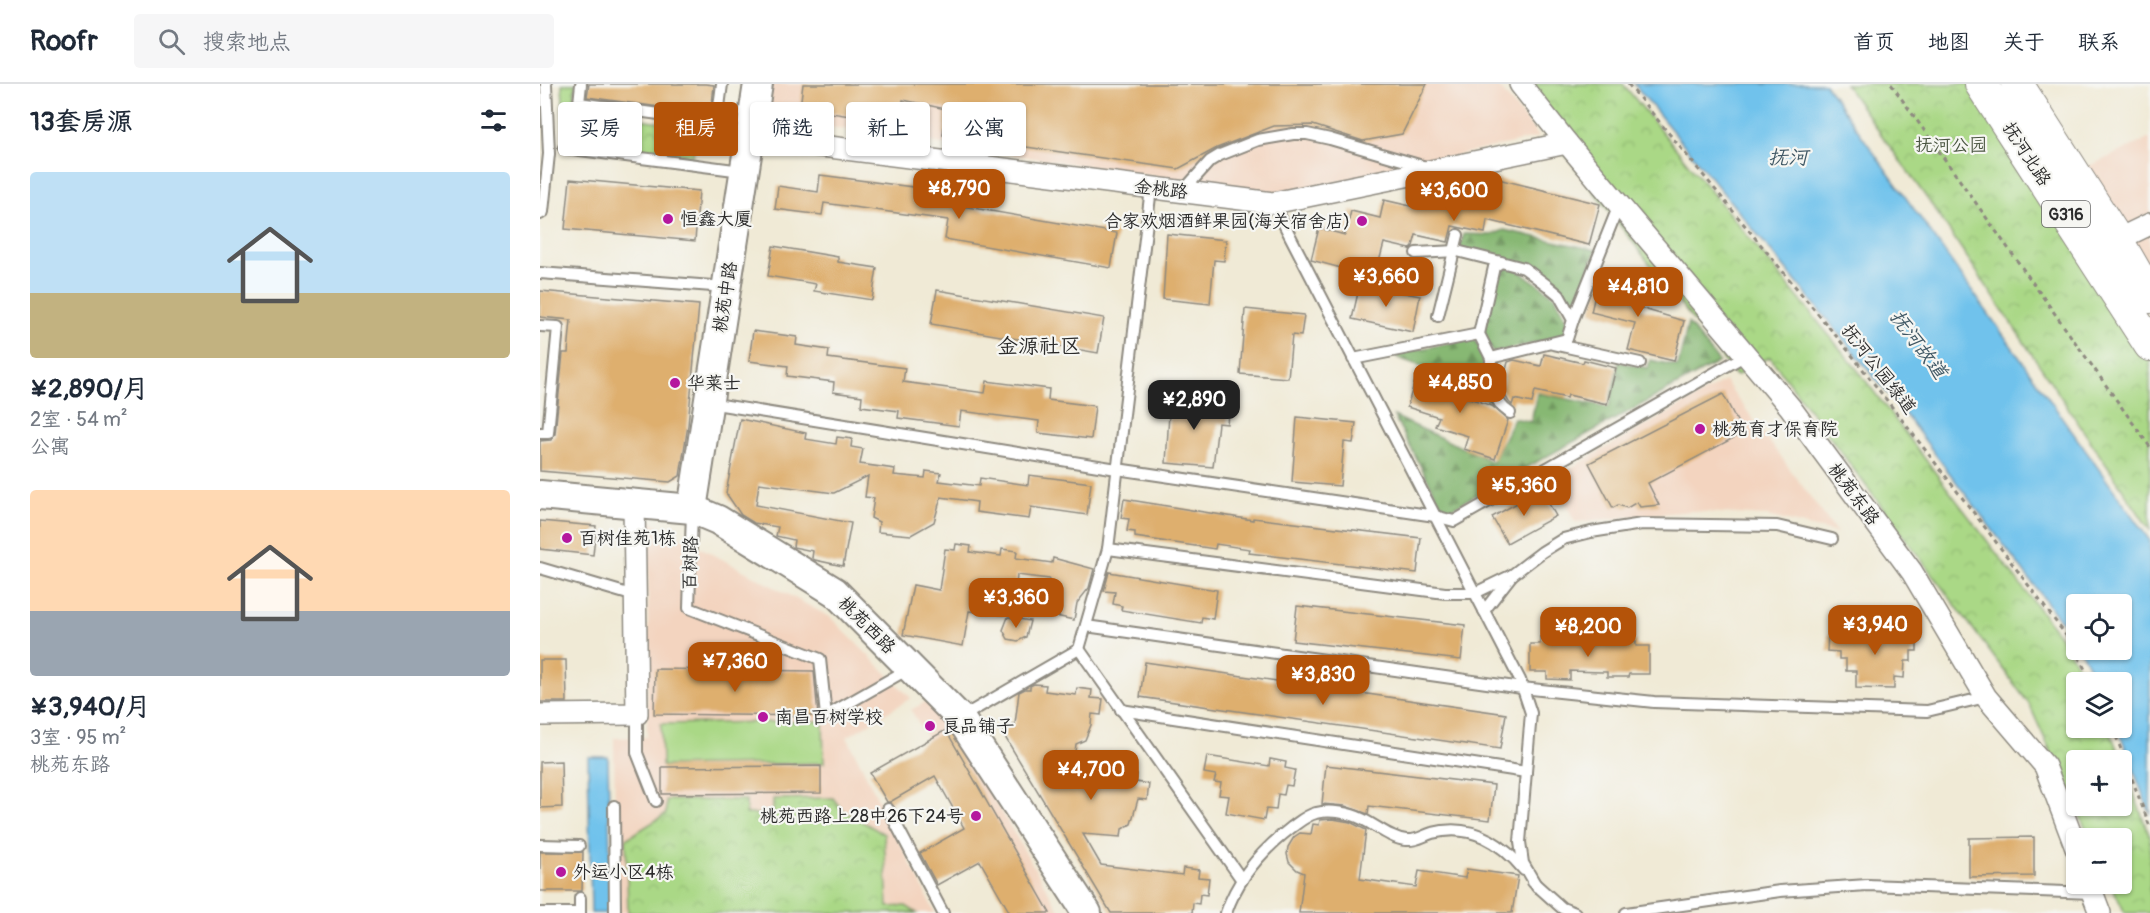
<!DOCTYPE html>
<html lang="zh">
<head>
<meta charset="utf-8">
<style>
  :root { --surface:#fff; --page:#f6f6f7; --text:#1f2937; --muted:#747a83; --line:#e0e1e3; --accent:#b45309 }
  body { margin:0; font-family:Pangolin,"LXGW WenKai TC",sans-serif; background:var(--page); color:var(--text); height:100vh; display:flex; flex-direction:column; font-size:22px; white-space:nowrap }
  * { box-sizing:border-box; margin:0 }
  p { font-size:20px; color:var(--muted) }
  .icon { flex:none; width:33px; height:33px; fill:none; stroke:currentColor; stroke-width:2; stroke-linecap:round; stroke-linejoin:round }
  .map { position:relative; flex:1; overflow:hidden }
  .panel { display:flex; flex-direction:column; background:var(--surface); width:540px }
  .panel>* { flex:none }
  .hud { position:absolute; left:18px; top:18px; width:570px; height:54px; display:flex; gap:12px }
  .fabs { position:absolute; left:1526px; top:510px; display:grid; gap:12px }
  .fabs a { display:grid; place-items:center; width:66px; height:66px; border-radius:6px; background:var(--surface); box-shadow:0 2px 4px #0004; font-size:30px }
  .price { position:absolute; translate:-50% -51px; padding:0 14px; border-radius:12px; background:var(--accent); color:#fff; font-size:20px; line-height:39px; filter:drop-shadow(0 2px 3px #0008) }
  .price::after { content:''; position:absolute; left:50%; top:36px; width:18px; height:14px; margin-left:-9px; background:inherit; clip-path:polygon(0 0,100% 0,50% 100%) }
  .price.on { background:#222; color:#fff }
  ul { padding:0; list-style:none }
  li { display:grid; align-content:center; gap:12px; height:318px; padding:0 30px }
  li span { display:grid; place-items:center; height:186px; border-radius:6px; color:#555 }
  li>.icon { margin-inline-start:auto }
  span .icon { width:108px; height:108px; fill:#fffc; stroke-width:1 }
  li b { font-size:26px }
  h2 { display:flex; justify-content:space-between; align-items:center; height:72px; padding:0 30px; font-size:26px }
  .chip { padding:0 21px; border-radius:6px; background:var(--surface); box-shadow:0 2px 4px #0004; font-size:21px; line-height:54px }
  .chip.on { background:var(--accent); color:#fff }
  header { display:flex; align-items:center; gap:36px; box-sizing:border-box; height:84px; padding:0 30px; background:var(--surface); border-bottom:2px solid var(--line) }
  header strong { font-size:28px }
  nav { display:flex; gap:33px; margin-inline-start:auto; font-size:21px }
  .search { width:420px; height:54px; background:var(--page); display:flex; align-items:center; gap:15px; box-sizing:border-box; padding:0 21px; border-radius:6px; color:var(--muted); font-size:22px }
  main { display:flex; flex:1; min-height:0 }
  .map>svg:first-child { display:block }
  .built { fill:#f3d4bf }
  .grass { fill:#aad886; stroke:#6a8258; stroke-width:1.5 }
  .forest { fill:url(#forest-firs); stroke:#59724f; stroke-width:1.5 }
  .park { fill:url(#park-crowns); stroke:#6a8258; stroke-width:1.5; fill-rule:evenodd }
  .water { fill:#70c2ec; stroke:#4e768c; stroke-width:1.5 }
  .building { fill:#deaf6e }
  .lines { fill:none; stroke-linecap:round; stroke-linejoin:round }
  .lane-casing { stroke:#8e8a80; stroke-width:14 }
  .street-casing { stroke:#8e8a80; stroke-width:24 }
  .secondary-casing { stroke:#8e8a80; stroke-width:32 }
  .primary-casing { stroke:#8e8a80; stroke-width:34 }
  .path { stroke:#8e8a80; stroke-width:3; stroke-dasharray:4.5 4.5; stroke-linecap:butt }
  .lane { stroke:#fff; stroke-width:10 }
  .street { stroke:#fff; stroke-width:21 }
  .secondary { stroke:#fff; stroke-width:28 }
  .primary { stroke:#fff; stroke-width:32 }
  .poi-dot { fill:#b5179e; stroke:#f6f6f2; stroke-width:2 }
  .labels { text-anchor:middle; stroke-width:4.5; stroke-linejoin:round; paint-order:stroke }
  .shield { fill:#f6f6f2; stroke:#686867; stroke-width:1.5 }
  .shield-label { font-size:16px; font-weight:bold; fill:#2b2b2b }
  .park-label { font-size:18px; fill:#4b5642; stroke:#f6f6f2 }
  .street-label { font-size:18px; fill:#2b2b2b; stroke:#f6f6f2 }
  .poi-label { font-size:18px; fill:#2b2b2b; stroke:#f6f6f2; text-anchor:start }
  .water-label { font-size:20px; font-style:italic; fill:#405865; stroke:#f6f6f2 }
  .quarter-label { font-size:21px; fill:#2b2b2b; stroke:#f6f6f2 }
</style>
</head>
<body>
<header>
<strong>Roofr</strong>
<div class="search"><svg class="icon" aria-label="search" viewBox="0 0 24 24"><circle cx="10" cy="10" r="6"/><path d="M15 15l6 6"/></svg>搜索地点</div>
<nav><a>首页</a><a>地图</a><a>关于</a><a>联系</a></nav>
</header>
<main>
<section class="panel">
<h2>13套房源<svg class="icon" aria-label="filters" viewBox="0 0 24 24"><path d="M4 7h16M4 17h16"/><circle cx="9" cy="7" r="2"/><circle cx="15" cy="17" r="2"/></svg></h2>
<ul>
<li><span style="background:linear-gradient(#bfe0f5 65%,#c2b280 0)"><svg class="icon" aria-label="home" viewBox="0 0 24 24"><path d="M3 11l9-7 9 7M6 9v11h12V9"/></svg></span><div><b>¥2,890/月</b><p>2室 · 54 m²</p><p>公寓</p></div></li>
<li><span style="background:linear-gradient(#ffd9b3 65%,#9aa5b1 0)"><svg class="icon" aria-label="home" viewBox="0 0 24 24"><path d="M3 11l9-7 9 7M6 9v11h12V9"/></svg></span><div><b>¥3,940/月</b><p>3室 · 95 m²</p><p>桃苑东路</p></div></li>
</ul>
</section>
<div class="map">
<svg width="1610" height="829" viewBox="0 0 1610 829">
  <defs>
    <pattern id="forest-firs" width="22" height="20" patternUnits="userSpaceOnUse" patternTransform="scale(1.5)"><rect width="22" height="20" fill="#87b873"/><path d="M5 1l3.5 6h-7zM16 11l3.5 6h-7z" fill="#6f965f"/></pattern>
    <pattern id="park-crowns" width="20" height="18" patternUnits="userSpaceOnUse" patternTransform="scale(1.5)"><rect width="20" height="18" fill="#aad886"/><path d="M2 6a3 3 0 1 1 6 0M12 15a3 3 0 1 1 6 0" fill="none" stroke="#92ba74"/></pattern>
  </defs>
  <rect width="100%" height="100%" fill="#f6f6f2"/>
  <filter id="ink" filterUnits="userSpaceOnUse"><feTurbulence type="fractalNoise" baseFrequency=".0167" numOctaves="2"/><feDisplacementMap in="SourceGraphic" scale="12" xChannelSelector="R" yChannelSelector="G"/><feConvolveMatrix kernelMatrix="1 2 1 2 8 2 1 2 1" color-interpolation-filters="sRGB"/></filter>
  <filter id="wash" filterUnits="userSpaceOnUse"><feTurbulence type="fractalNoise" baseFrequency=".008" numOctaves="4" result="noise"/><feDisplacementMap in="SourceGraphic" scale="24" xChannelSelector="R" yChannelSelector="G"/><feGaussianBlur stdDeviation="1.35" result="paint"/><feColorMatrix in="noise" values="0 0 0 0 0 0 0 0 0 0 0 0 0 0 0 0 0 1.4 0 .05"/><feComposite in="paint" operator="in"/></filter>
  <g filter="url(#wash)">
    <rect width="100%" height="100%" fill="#f0ead6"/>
    <g class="built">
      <polygon points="229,0 957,0 999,53 739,111 224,33"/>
      <polygon points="1610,54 1610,191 1547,83"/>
      <polygon points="1185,297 1297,449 1227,432 1152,427 1035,438 1013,394"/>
      <polygon points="109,436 290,533 371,614 307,653 395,829 76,829 74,654 107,653"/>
      <polygon points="394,613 521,829 489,829 371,626"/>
    </g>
    <polygon class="grass" points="283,637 284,679 122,682 121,640"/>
    <g class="forest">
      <polygon points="964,146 1056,166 1033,226 1016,202 984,180 919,165 924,150 952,151"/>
      <polygon points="963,183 976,185 1015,212 1028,237 1024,252 953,269 943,250 957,186"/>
      <polygon points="1148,239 1179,278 905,428 854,332 953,378 974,334 991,338 997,309 1069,323 1079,278 1108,284 1110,276 1138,282"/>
      <polygon points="933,254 939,262 946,282 943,294 950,317 917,295 858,274 856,270"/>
    </g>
    <g class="park">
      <polygon points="22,0 36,0 33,26 157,43 153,72 25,55"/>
      <path d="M975,0h108l236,288 205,270 23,40h-11v46h33l41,109v76h-25l-14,-29h10v-46h-31l-61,-134 -259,-347 -34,19 -191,-248zM1536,676h45v46h-45z"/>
      <polygon points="1305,0 1430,0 1610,276 1610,446 1396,127"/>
      <polygon points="293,714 302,726 344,750 348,823 366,822 377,829 88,829 86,755 126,730 126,716 206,716 206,730 233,730 233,715"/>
    </g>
    <g class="water">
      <polygon points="1094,0 1285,0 1610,457 1610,730 1578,644 1581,644 1581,598 1557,598 1540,566 1581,566 1581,520 1536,520 1536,557 1371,338"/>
      <polygon points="48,673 68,673 71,829 51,829"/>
    </g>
    <g id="blocks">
      <g class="building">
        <polygon points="49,0 165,0 174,1 171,30 47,13"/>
        <polygon points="263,0 887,0 862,50 823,57 773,41 734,42 677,64 638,85 403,51 406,25 363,16 359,40 260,24"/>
        <polygon points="280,91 388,105 387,116 577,149 571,184 405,155 408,136 284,119 282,131 235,125 238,102 278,108"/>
        <polygon points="954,94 1060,120 1049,161 947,136 945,149 912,142 908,158 876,151 873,162 870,165 844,159 835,193 771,176 779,144 805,151 811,127 840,134 844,116 875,123 880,106 912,114 916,99 950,108"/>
        <polygon points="30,95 159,107 155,157 25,145"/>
        <polygon points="627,150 686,156 684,177 674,176 670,220 623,215"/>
        <polygon points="233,162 298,173 298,178 337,184 332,216 274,207 276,200 228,192"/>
        <polygon points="1060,190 1105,202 1100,224 1144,237 1134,277 1088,266 1095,239 1051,228"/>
        <polygon points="820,200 880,212 873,248 812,235"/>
        <polygon points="397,206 564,234 558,269 391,240"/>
        <polygon points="0,207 159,221 148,341 140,392 130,398 0,387 0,357 11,356 15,350 23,269 28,269 31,236 0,233"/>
        <polygon points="705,225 764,231 761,252 752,251 748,294 700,290"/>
        <polygon points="213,247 257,253 256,261 289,266 288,274 365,284 363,298 445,309 447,297 509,305 508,316 555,322 551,355 498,349 499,337 421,327 419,342 358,334 359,327 321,322 322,312 293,308 294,298 247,292 248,282 209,277"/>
        <polygon points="1004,270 1043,279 1044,276 1076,284 1067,320 1028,311 1027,314 995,307 992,319 974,315 972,321 969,318 961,305 968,278 974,276 1001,282"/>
        <polygon points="878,287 910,298 907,306 952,322 968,336 955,375 924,365 928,352 895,342 899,333 867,323"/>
        <polygon points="1183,310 1203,349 1108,399 1119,421 1100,423 1097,418 1087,424 1078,421 1073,424 1049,379"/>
        <polygon points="630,314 689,320 687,340 678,339 673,383 626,379"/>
        <polygon points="757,333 816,339 813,359 804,358 800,402 752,398"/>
        <polygon points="200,335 266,349 265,355 296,360 297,353 312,355 311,363 323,365 320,380 355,385 354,391 385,394 386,387 401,389 399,397 439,402 440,394 488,401 489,391 551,399 547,431 491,423 489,435 436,428 437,418 401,413 394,438 371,451 338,448 339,438 331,434 334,414 325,413 328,392 294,409 219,399 216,421 311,439 303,482 275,476 272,474 273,467 253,463 254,456 236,452 238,443 214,439 201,431 186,409"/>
        <polygon points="1001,406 1016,432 967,459 952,433"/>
        <polygon points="584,415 713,436 713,434 881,454 877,489 709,469 710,465 676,460 675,465 595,453 595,448 587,447 589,435 581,434"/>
        <polygon points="0,437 56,442 53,471 0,465"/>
        <polygon points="416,460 431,462 430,468 461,472 462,465 477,467 476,474 512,479 513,474 554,485 549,504 537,519 534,536 502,529 509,495 477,491 476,502 464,531 429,527 423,562 363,551 373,501 399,506 405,465 415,466"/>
        <polygon points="569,488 677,506 673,535 662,533 661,539 581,526 582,522 573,520 575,508 564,507"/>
        <polygon points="757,522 925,541 921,576 753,557"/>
        <polygon points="468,533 490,537 486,553 478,557 468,555 463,546"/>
        <polygon points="1351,544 1367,544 1367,550 1377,551 1377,567 1371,567 1371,577 1365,577 1364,594 1354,593 1354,605 1316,604 1316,587 1306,587 1306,575 1299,575 1299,568 1287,567 1288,550 1351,551"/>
        <polygon points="1000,553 1033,553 1033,556 1096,557 1096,562 1109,562 1109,590 1089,590 1088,593 1067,593 1067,588 1062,588 1030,587 1030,596 1007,595 1007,588 990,588 990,560 1000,560"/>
        <polygon points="0,576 26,576 27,618 0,618"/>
        <polygon points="605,578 966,630 960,665 600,613"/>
        <polygon points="115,585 274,587 278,632 114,630"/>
        <polygon points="494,600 506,601 505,607 536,611 537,604 552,606 551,614 563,615 561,631 552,630 551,641 545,656 536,660 533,683 552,686 551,692 582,696 583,689 597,690 596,698 609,700 607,716 598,715 591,740 582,745 581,753 543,750 561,781 642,791 643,784 659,786 658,793 669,794 667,811 660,810 659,820 653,819 652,829 571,829 462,648 475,640 479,608 485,605 490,605 490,602"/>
        <polygon points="406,646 510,829 470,829 440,777 397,801 380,769 424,744 395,692 350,718 347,718 330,689"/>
        <polygon points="667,672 729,682 730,675 746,678 745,684 755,686 752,702 746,701 744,711 738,710 736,726 726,725 724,736 686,729 689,712 679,711 681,699 674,698 676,691 664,689"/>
        <polygon points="21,677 22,723 0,724 0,678"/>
        <polygon points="786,681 954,701 950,736 829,722 828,730 805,722 782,720"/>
        <polygon points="281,682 281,709 122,710 122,683"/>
        <polygon points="793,735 810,738 826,746 820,795 876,803 879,787 925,794 927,785 978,792 972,829 759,829 764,789 757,786 749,778 747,770 748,763 754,753 760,749 771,750 773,740 779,741 780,736"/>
        <polygon points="1494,753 1494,792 1429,793 1429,754"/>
        <polygon points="0,768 43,768 42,807 0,807"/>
      </g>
    </g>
  </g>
  <g filter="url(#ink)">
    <use href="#blocks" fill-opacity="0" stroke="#8e8a80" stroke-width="1.5"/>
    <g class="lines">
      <defs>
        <g id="lane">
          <polyline points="41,0 39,19 177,38 182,0"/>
          <polyline points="24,64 202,87"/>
          <polyline points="643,107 670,77 680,71 718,56 753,50 767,50 790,55 886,83"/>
          <polyline points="733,119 980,596 991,629 980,758 983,779 997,803"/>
          <polyline points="0,130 3,128 9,70 6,0"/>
          <polyline points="876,169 917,167 961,178"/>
          <polygon points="961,178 984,184 1008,202 1019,211 1033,236 1027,255 951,274 939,250 954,183"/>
          <polyline points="0,189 186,203"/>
          <polyline points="898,232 918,151"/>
          <polyline points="1033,236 1079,121"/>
          <polyline points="0,242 18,243 8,349 0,349"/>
          <polyline points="1013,260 1100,279"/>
          <path d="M951,274c0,21 -1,42 19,55"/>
          <polyline points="813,275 939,250"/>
          <polyline points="169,319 577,385 895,432 914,437 1206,271"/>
          <polyline points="152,427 149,524 280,575 286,632 370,584"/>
          <polyline points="568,465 905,509 935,509 972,491"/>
          <polyline points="0,484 95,512"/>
          <polyline points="944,527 972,491 1002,468 1023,455 1051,448 1102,440 1237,442 1292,455"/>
          <polyline points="546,542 982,604 1114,618 1387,627 1446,613"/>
          <polyline points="539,565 702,796"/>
          <polyline points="581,626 986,688"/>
          <polyline points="97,630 97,669 116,717"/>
          <polyline points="420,634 539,565 568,465 611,104"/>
          <polyline points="74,722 75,829"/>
          <polyline points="348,725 403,829"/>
          <polyline points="0,761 39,762"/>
          <polyline points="993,798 1022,824 1035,829"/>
          <polyline points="0,829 40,829"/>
          <polyline points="40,829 40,814"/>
          <path d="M686,829c12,-36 36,-63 66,-86 7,-5 15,-12 24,-14 11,-3 25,-1 36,2 19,5 35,23 54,25 11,1 16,-4 26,-7 39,-10 68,8 92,37"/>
          <polyline points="1086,829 1240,807 1327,801 1553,809"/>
        </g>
        <g id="street">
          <polyline points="980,0 1027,59 1250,323 1372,488 1446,613 1505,682 1536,764"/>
          <polyline points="210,53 733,119 1027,59"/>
          <polyline points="1577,156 1610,140"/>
          <polyline points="0,631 97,630 94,420"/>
          <polyline points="1549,800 1560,829"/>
        </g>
        <g id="secondary">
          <polyline points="0,411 152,425 178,436 295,508 420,634 547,829"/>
          <polyline points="152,425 218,0"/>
        </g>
        <g id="primary">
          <polyline points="1441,0 1610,261"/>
          <polyline points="1477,0 1577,156 1610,213"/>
        </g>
      </defs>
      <use href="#lane" class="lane-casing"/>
      <use href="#street" class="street-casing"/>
      <use href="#secondary" class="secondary-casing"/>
      <use href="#primary" class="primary-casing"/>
      <g class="path">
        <polyline points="1088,0 1311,270 1444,442 1528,554 1552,598"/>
        <polyline points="1351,0 1610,363"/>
        <polyline points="1573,644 1610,743"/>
      </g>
      <use href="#lane" class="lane"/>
      <use href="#street" class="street"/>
      <use href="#secondary" class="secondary"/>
      <use href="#primary" class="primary"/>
    </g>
  </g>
  <g class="poi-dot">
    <circle cx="128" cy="135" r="6"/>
    <circle cx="822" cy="137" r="6"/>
    <circle cx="135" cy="299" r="6"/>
    <circle cx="1160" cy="345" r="6"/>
    <circle cx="27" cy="454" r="6"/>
    <circle cx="223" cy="633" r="6"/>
    <circle cx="390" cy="642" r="6"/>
    <circle cx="436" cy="732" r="6"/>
    <circle cx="21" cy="788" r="6"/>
  </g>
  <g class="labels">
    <rect class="shield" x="1502" y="117" width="48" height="26" rx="4.5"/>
    <g class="shield-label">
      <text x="1526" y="136">G316</text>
    </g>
    <g class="park-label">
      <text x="1411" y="67">抚河公园</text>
    </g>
    <g class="street-label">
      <text transform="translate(1487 70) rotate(57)" y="6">抚河北路</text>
      <text transform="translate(621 105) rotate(7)" y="6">金桃路</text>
      <text transform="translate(185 213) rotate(-81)" y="6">桃苑中路</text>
      <text transform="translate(1339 285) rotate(52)" y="6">抚河公园绿道</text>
      <text transform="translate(1314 410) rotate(53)" y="6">桃苑东路</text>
      <text transform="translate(150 479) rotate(-88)" y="6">百树路</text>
      <text transform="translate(327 541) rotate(45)" y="6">桃苑西路</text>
    </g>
    <g class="poi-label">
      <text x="140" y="141">恒鑫大厦</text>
      <text x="810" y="143" text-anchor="end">合家欢烟酒鲜果园(海关宿舍店)</text>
      <text x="147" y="305">华莱士</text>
      <text x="1172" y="351">桃苑育才保育院</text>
      <text x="39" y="460">百树佳苑1栋</text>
      <text x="235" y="639">南昌百树学校</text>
      <text x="402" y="648">良品铺子</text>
      <text x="424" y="738" text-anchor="end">桃苑西路上28中26下24号</text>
      <text x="33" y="794">外运小区4栋</text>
    </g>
    <g class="water-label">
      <text x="1248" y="80">抚河</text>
      <text transform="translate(1379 260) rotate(53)" y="7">抚河故道</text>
    </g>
    <g class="quarter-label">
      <text x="499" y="269">金源社区</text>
    </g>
  </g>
</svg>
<div class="fabs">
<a><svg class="icon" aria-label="locate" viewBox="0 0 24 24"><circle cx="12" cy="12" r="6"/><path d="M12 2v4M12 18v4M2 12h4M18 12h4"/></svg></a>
<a><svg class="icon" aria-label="layers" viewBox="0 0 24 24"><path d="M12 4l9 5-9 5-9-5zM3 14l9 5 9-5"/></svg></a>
<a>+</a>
<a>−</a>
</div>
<b class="price" style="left:419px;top:136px">¥8,790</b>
<b class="price" style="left:914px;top:138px">¥3,600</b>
<b class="price" style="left:846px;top:224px">¥3,660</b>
<b class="price" style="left:1098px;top:234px">¥4,810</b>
<b class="price" style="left:920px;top:330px">¥4,850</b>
<b class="price on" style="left:654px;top:347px">¥2,890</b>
<b class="price" style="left:984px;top:433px">¥5,360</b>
<b class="price" style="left:476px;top:545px">¥3,360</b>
<b class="price" style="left:1335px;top:572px">¥3,940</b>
<b class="price" style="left:1048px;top:574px">¥8,200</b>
<b class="price" style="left:195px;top:609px">¥7,360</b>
<b class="price" style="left:783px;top:622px">¥3,830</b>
<b class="price" style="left:551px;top:717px">¥4,700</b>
<div class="hud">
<a class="chip">买房</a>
<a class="chip on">租房</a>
<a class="chip">筛选</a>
<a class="chip">新上</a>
<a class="chip">公寓</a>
</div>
</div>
</main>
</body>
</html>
